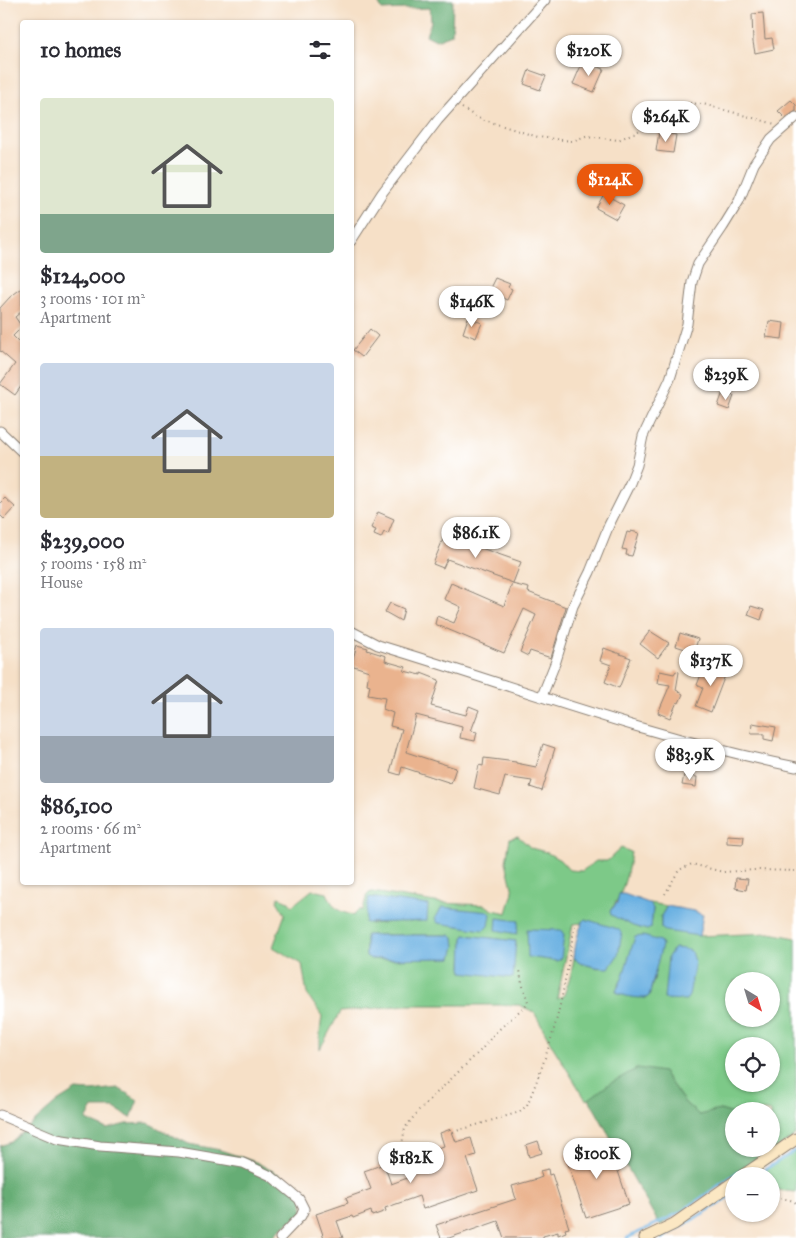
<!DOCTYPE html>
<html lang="en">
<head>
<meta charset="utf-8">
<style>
  :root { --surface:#fff; --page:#f2f2f3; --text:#2b2b33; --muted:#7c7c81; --accent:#ea580c }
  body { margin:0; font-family:"IM FELL Great Primer",serif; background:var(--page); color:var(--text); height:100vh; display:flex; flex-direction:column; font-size:19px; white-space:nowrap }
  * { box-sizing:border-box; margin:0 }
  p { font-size:16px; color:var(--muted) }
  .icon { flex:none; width:28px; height:28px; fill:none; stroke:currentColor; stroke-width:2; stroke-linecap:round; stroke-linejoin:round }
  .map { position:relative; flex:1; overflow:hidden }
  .drawer { position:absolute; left:20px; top:20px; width:334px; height:865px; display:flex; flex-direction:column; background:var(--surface); border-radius:5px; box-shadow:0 1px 4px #0004 }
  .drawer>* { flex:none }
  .needle { width:32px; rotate:142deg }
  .fabs { position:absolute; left:725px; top:972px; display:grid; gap:10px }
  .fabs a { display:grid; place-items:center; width:55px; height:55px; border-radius:50%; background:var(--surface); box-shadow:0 1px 4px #0004; font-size:25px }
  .price { position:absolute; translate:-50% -42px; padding:0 11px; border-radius:18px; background:#fff; color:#222; font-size:16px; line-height:32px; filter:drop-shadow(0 1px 2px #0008) }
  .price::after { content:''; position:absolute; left:50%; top:30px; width:15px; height:11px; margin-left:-8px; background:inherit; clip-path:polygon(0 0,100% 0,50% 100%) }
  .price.on { background:var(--accent); color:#fff }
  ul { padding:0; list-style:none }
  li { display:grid; align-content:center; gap:10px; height:265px; padding:0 20px }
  li span { display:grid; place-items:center; height:155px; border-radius:5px; color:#555 }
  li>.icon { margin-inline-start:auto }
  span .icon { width:90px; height:90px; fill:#fffc; stroke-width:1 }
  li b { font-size:21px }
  h2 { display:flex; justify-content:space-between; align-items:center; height:60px; padding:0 20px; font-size:21px }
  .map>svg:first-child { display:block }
  .green { fill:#7dc988; stroke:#4c7252; fill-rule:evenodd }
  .forest { fill:#66ad74; stroke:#416448 }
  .water { fill:#6bb1e2; stroke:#44667f }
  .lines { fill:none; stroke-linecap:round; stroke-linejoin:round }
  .stream { stroke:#6bb1e2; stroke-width:3 }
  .building { fill:#eab38e }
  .street-casing { stroke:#897e72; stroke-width:11 }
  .secondary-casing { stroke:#897e72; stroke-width:13 }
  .path { stroke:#897e72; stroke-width:2; stroke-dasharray:1 4; stroke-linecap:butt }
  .street { stroke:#fff; stroke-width:9 }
  .secondary { stroke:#fbe7c3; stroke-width:11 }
</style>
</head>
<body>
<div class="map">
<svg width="796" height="1238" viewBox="0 0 796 1238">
  <rect width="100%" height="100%" fill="#fff"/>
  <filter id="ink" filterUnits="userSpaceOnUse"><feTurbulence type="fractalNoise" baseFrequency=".02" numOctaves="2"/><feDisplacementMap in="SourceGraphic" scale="10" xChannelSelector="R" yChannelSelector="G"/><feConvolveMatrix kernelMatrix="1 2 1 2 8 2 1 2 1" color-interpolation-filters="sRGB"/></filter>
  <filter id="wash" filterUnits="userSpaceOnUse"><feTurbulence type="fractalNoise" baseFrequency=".0096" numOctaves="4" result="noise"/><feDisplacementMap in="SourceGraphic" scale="20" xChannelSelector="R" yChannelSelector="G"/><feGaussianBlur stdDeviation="1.12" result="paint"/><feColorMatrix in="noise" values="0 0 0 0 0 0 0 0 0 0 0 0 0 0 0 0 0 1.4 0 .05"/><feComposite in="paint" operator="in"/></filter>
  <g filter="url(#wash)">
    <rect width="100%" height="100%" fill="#f6e0c7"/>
    <g class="green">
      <path d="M518,836l13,12 15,4 14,8 9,10 13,1 14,-10h11l14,-13 10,4c-3,20 -8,43 -21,59l41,16 2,-18 -4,-6 18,3 -6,10v12l38,8 71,-3 26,5v197l-60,41 32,-27h3l2,-4 -2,-1v-33h-37v3l-14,-4 -21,5 -14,-12 -22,-31 -77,28 -33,-53 -19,-35 -15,-7h-114l-65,7 -20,37v-18l2,-15 -15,-22 -5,-30 -29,-17 12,-33 -8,-13 2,-4 9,4 4,5 20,-16 15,3c7,15 9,18 26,22l5,-5h5l4,-16 5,-2 69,11 44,2 8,5 14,3 6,-21 -7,-30 4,-24zM399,902l19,2 -25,18 -23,2zM585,919l35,21 -2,15 -19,13 -19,-5 -6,-5 -3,16 -7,21 -7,4 16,-75 9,-1zM366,935h84l4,3 -2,20 -81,1 -5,-3zM465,935l51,6 -54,31 1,-33zM655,976l-6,20 -3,2 -27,-4 -3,-4 6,-11zM734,981h37v38h-37zM734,1046h37v38h-37z"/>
      <polygon points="796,1149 796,1192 776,1190 771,1183 771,1176 766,1175 767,1168"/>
    </g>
    <g class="forest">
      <polygon points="377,0 453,0 452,34 436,40 426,35 431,22 430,8 382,10"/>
      <polygon points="638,1068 663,1072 685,1103 699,1115 720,1110 734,1114 734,1149 768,1149 736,1176 660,1226 589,1099 609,1084"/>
      <polygon points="118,1088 138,1100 131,1118 114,1108 93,1108 86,1120 107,1129 126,1124 148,1123 189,1144 220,1150 256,1162 293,1182 302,1192 303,1212 279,1230 272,1238 0,1238 0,1146 11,1142 57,1102 76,1090 91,1091"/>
    </g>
    <g class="water">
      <polygon points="619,894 624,894 649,903 653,908 651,928 647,930 633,926 611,915 610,911 617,903"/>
      <polygon points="369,897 428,905 427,921 365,923"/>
      <polygon points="667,906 694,911 703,915 699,936 665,931 661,928 661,916"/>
      <polygon points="442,907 489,912 491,914 489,926 483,930 438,923 435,919"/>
      <polygon points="497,918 519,921 517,934 496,930"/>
      <path d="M585,919l33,10 4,4 -4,22 -9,13c-12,0 -25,-2 -35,-10 1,-13 4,-29 11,-39z"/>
      <polygon points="527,929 561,930 564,935 561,959 557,961 528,957"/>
      <polygon points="366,935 450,935 454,938 455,946 452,958 371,959 366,956"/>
      <polygon points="465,935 516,941 513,978 462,972 463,938"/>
      <path d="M643,936l17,5 2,4 -13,51 -3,2c-9,0 -24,-1 -30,-7l6,-12 13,-42z"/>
      <polygon points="674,948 685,949 692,952 695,961 689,996 686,1000 664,999 668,957"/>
    </g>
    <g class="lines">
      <g class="stream">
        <polyline points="764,1170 796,1150"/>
        <polyline points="627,1238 681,1212 741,1170"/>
        <polyline points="662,1238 717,1205 734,1193"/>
      </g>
    </g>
    <g id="blocks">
      <g class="building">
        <polygon points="763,13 765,39 772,38 774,49 755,53 753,42 752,14"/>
        <polygon points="583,61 604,69 594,92 573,84"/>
        <polygon points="529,70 546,76 540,90 524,84"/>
        <polygon points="791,100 796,105 796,111 785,118 778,111"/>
        <polygon points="659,132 676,135 673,153 656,151"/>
        <polygon points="604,194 624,205 616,219 596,208"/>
        <polygon points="495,278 510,284 508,287 512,289 507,300 488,292"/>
        <polygon points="22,288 22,311 15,317 22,327 13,336 22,345 22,385 15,395 0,384 15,364 0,351 0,308 10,297"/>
        <polygon points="468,318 482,323 476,338 463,333"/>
        <polygon points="769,321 784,323 782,339 766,337"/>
        <polygon points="370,329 378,336 362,357 353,350"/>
        <polygon points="723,392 734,396 729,410 718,406"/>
        <polygon points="5,498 15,507 4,519 0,515 0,503"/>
        <polygon points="378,512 394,519 388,534 384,532 381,538 374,535 376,530 371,528"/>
        <polygon points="631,531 639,533 632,556 626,555 627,550 622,549 627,532 631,533"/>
        <polygon points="446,532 456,536 455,539 521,562 513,583 447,559 443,568 433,564"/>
        <polygon points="451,583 504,606 512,584 529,588 528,592 566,607 551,658 530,651 528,656 520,652 536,615 524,609 504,653 435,624 437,616 454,623 461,607 444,599"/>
        <polygon points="390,603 404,609 401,621 385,612"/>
        <polygon points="751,606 764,610 761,620 748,615"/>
        <polygon points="650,631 669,643 658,658 640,644"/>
        <polygon points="680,633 698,639 694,652 676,646"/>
        <polygon points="357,645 368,648 367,650 386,656 385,661 406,667 404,671 421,675 421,673 439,680 431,706 466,715 469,706 479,710 471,731 477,732 475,741 460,738 462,727 416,715 406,752 456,768 451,783 402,767 400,775 390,772 402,729 390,726 393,713 383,709 385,698 368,695 370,685 367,684 369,671 351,665"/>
        <polygon points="604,648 631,658 619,688 605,682 611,665 600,661"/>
        <polygon points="718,663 729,665 711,712 696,706 703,688 697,685 702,672 716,677"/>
        <polygon points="660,671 674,674 676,671 679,672 676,690 683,694 679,703 677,702 670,718 658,713 670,685 658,683"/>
        <polygon points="752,723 776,727 773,741 764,739 764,734 751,734"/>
        <polygon points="543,744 555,748 542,791 530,787 532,781 505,777 500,795 474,788 479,765 483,766 484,758 516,762 516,763 536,767"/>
        <polygon points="684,775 697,777 696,787 682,785"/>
        <polygon points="727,835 744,836 743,844 727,843"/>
        <polygon points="736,878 748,879 746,890 735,888"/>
        <polygon points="451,1129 456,1142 471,1138 476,1155 467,1158 478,1190 423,1209 419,1196 385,1208 386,1211 372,1216 371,1211 353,1218 352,1216 337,1221 343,1238 324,1238 316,1214 348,1203 346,1198 371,1189 364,1171 384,1164 391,1184 413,1176 406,1155 419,1151 419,1154 444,1146 440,1133"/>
        <polygon points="538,1141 542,1153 529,1157 526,1145"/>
        <polygon points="608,1141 629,1204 586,1218 565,1155"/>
        <polygon points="548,1169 549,1175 552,1174 569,1228 565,1229 566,1232 558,1235 558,1232 543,1236 543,1238 504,1238 498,1221 449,1238 441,1238 436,1225 516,1199 512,1186 537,1179 542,1177 540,1171"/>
      </g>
    </g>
  </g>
  <g filter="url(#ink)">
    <use href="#blocks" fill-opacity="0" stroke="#897e72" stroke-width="1"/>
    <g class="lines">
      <defs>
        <g id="street">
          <polyline points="351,241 382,193 438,120 545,0"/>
          <polyline points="0,431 22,452"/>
          <path d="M351,631l27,14c139,42 275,93 418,122"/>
          <polyline points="542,696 556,661 573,606 590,572 609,525 630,483 637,465 643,436 670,379 687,324 692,282 698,264 723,227 739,201 754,164 771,139 796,117"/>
          <polyline points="0,1115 57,1139 100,1146 179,1152 243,1163 271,1176 299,1199 304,1209 301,1216 280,1238"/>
        </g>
        <g id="secondary">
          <polyline points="742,1176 796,1139"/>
          <polyline points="645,1238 674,1224 734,1182"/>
        </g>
      </defs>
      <use href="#street" class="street-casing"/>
      <use href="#secondary" class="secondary-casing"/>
      <g class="path">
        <polyline points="462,108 478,118 538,137 572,141 586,136 618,140 645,128 684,103 703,104 775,124"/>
        <polyline points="665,894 679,870 692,864 723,872 755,870 796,871"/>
        <path d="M453,1132l67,-20 7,-7c17,-40 31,-83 38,-125 4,-18 6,-36 10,-54"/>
        <polyline points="385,1166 396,1163 400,1155 405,1128 419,1110 481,1050 495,1033 525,1006 528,1002 521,980 520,968"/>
        <path d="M771,1195c7,5 17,2 25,8"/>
      </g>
      <use href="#street" class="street"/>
      <use href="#secondary" class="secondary"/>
    </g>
  </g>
</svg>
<div class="fabs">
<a><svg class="needle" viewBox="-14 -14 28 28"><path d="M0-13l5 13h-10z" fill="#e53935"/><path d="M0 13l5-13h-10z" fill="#7c7c81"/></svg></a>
<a><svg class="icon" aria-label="locate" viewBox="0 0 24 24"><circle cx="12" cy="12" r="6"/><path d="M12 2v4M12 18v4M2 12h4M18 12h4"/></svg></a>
<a>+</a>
<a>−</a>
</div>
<b class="price" style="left:589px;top:77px">$120K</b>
<b class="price" style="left:666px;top:143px">$264K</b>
<b class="price on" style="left:610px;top:206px">$124K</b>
<b class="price" style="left:472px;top:328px">$146K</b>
<b class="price" style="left:726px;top:401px">$239K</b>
<b class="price" style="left:476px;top:559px">$86.1K</b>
<b class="price" style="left:711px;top:687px">$137K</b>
<b class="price" style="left:690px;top:781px">$83.9K</b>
<b class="price" style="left:597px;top:1180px">$100K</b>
<b class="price" style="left:411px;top:1184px">$182K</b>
<section class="drawer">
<h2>10 homes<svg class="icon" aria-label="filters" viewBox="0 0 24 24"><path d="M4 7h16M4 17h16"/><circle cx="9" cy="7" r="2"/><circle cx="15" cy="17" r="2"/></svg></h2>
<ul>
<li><span style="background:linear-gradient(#dfe7d0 75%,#7fa58c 0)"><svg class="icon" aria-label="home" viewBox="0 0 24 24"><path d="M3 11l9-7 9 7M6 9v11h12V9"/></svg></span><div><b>$124,000</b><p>3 rooms · 101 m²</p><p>Apartment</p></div></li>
<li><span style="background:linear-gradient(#c9d6e8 60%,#c2b280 0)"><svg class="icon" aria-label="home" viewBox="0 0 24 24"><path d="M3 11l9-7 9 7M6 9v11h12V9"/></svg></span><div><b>$239,000</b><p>5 rooms · 158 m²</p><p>House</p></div></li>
<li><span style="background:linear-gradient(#c9d6e8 70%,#9aa5b1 0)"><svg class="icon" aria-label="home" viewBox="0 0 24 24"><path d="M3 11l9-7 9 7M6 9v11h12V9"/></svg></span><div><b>$86,100</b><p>2 rooms · 66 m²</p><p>Apartment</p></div></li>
</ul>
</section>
</div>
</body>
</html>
